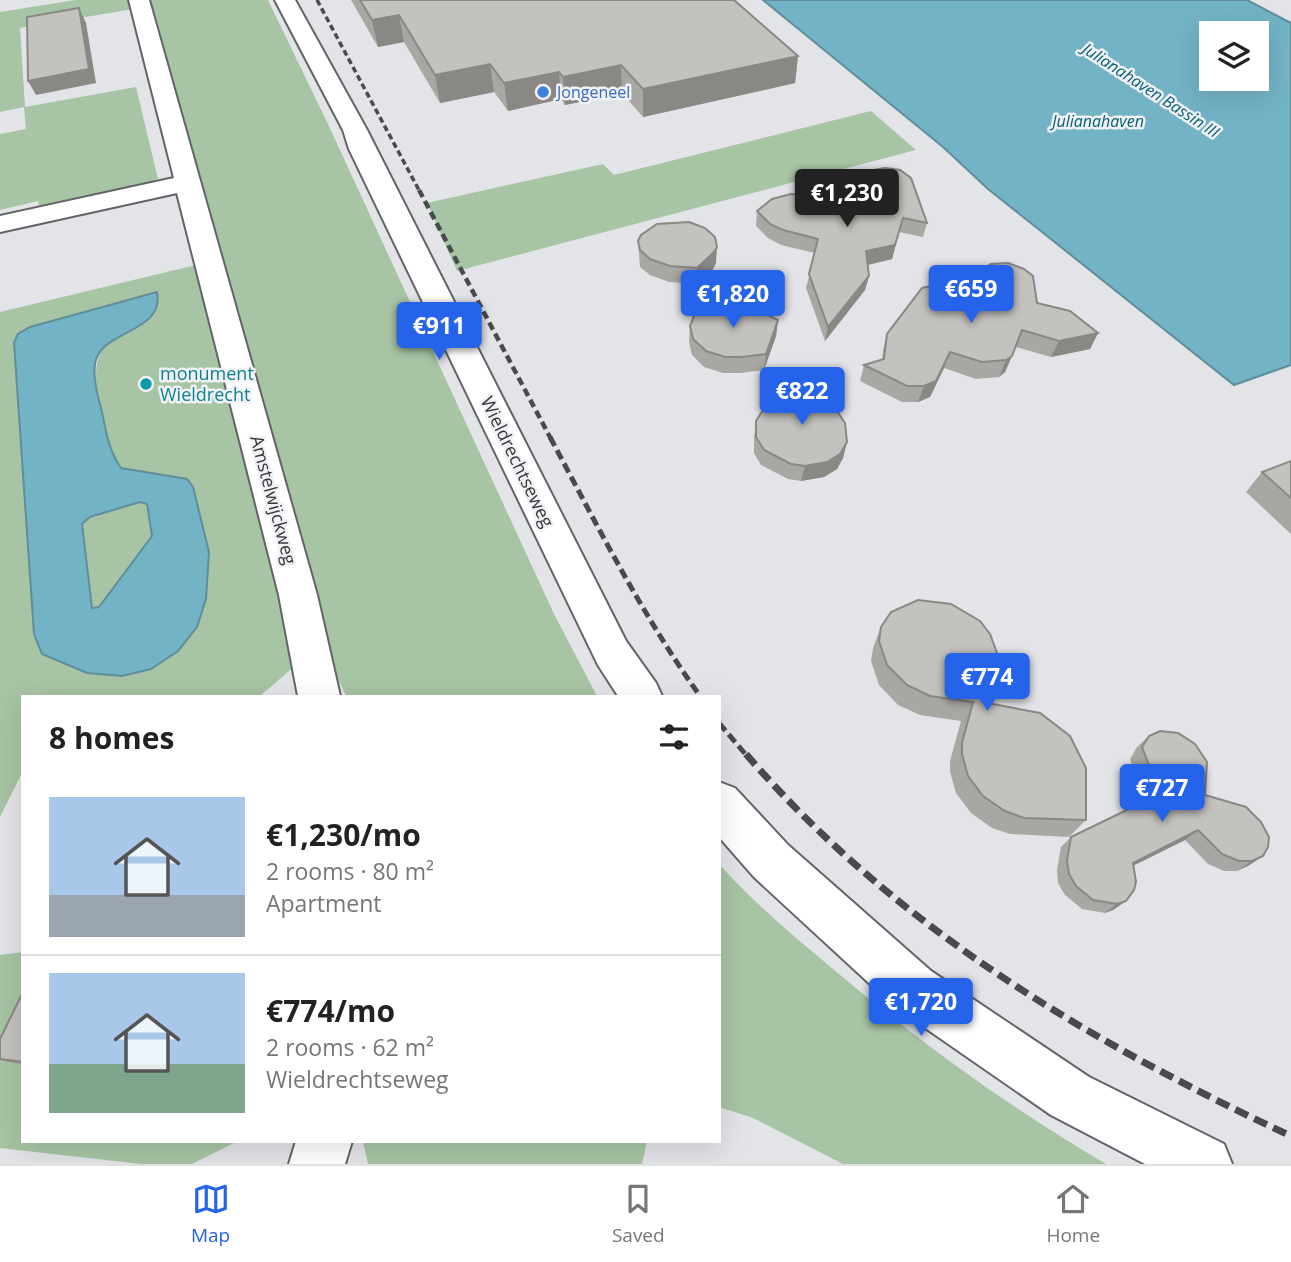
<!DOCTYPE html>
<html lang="en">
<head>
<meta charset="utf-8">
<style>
  :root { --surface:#fff; --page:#f6f6f6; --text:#222; --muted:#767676; --line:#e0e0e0; --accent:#2563eb }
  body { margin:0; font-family:"Open Sans",sans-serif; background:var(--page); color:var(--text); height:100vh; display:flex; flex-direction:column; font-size:26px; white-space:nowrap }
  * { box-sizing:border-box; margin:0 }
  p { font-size:23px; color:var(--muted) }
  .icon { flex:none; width:38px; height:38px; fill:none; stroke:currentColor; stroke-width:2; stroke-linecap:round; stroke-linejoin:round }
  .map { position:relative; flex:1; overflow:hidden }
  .drawer { position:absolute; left:21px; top:695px; width:700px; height:448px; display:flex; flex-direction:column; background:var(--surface); border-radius:0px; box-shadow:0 7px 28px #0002 }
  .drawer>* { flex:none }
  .tools { position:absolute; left:1199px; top:21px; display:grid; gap:14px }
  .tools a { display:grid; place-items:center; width:70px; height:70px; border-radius:0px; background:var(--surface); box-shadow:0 7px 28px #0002; font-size:35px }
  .price { position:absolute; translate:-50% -60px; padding:0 16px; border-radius:7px; background:var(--accent); color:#fff; font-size:23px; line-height:46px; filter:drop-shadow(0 2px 4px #0008) }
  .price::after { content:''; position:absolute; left:50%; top:42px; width:21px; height:16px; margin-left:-10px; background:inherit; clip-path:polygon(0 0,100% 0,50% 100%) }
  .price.selected { background:#222; color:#fff }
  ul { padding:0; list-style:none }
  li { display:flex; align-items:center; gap:21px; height:175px; padding:0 28px }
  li+li { border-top:2px solid var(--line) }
  li span { display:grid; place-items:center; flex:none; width:196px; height:140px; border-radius:0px; color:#555 }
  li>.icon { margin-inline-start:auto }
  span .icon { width:84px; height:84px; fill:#fffc; stroke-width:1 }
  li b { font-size:30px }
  h2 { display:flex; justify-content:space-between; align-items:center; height:84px; padding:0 28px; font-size:30px }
  .menu { display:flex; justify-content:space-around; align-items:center; height:98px; border-top:2px solid var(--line); background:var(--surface); font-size:19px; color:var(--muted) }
  .menu a { display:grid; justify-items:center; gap:4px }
  .menu .selected { color:var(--accent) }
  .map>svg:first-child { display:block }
  .green { fill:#a7c4a4; fill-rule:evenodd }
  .water { fill:#72b3c5; stroke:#608e9b; stroke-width:2; fill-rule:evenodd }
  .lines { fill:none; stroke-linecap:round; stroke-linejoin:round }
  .minor-casing { stroke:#636468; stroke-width:4 }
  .minor { fill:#fff; fill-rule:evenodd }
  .rail-far3 { stroke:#494a4b; stroke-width:3.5; stroke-dasharray:6 3.5; stroke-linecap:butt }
  .rail-far2 { stroke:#494a4b; stroke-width:4.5; stroke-dasharray:8 4.5; stroke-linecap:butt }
  .rail-far1 { stroke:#494a4b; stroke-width:5; stroke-dasharray:10 5; stroke-linecap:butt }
  .rail { stroke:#494a4b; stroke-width:7; stroke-dasharray:14 7; stroke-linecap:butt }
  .wall { fill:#a9a7a3 }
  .shaded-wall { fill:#898885 }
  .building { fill:#c4c2be; stroke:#898885; stroke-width:2 }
  .shop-dot { fill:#3f7fe0; stroke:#f1f1f6; stroke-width:2.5 }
  .culture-dot { fill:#0f9aa8; stroke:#f1f1f6; stroke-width:2.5 }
  .labels { text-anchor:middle; stroke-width:5; stroke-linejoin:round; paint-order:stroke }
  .far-water-label { font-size:16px; font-style:italic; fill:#006074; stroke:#f1f1f6 }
  .far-shop-label { font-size:16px; fill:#366cbe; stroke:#f1f1f6; text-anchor:start }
  .culture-label { font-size:18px; fill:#0d838f; stroke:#f1f1f6; text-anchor:start }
  .street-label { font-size:18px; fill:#363738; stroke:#f1f1f6 }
</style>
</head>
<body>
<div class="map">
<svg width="1291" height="1164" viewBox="0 0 1291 1164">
  <rect width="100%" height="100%" fill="#e3e4e8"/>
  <g class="green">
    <polygon points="75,0 131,0 133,9 20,28 25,107 136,87 158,179 142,187 40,211 38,201 0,210 0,134 26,129 24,107 0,112 0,12"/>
    <polygon points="149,0 268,0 327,122 554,614 597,696 346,696 333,668"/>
    <polygon points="871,111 916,150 457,271 427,203 603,164 614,175"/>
    <path d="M196,265l100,400 -36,31h-237v75l-23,46v-505zM154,314c-15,11 -38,21 -50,34 -20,21 2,100 17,120l66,11 -9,172 -27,18 -29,7 -79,-22 -9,-20 -20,-291z"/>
    <polygon points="140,502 147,504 152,535 99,608 92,608 81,524 90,518"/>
    <path d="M719,864c35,39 74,72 114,105 86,73 176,138 273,195h-263l-90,-46 -34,-11z"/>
    <polygon points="23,952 23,1141 238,1141 192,1164 141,1164 0,1148 0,955"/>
    <polygon points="363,1141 647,1141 642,1164 368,1164"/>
  </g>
  <g class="water">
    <path d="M763,0h484l44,23v342l-57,20 -246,-196 -45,-42zM1211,33h45v46h-45z"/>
    <path d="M157,292c8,42 -57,37 -62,72 -2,16 3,33 7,48 4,20 7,39 19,56l66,11 6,8 16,65 -3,47 -9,28 -19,24 -27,18 -29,7 -35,-3 -45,-19 -8,-20 -20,-291 4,-9 12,-7zM140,502l7,2 5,32 -53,71 -7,1 -10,-84 8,-7z"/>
  </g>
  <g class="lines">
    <defs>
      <g id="minor">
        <polygon points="129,0 149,0 317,595 340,696 298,696 279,595 177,193 0,232 0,216 174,178"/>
        <polygon points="275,0 295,0 367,130 626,641 656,683 662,696 618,696 598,665 349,149 343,130"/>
        <polygon points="719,782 735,788 788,845 931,971 1089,1077 1224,1144 1232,1164 1145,1164 1051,1115 895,1007 754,877 719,837"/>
        <polygon points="296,1141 352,1141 345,1164 289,1164"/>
      </g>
    </defs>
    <use href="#minor" class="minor-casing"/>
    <use href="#minor" class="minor"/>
    <polyline class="rail-far3" points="317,0 420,192"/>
    <polyline class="rail-far2" points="419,190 551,439"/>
    <g class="rail-far1">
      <path d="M550,437c47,88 92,178 150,259"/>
      <polyline points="719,723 747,756"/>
    </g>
    <path class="rail" d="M746,754c148,172 341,287 545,382"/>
  </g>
  <g class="wall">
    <polygon points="351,0 734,0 798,56 795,83 643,117 622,93 565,105 561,99 508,111 494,92 440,103 404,42 378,47"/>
    <polygon points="791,194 927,223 923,237 899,232 892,259 868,265 869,276 865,290 825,341 806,288 815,253 781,245 768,238 756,226 757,211"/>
    <polygon points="638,241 716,263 713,269 696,284 669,282 650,275 640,267"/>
    <polygon points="974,292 1037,303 1098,333 1090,349 1051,357 1016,347 1005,372 999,377 976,379 944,368 930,397 918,402 902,402 860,381 864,365 882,360 883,350 887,334"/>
    <polygon points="778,320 776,336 764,370 741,373 723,373 704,367 692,355 689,342 690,326"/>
    <polygon points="756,421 847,442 843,458 837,469 824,477 801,481 788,479 761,465 754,453 754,437"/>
    <polygon points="1291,461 1291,534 1246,492 1262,472"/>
    <polygon points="881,627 987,703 1086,820 1069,837 1010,834 992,828 971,813 956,793 950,772 950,761 961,721 920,715 898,705 879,685 871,661 873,648"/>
    <polygon points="1149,736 1263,856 1237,871 1224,871 1208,864 1185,840 1133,866 1126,901 1113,910 1105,913 1082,909 1065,895 1058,883 1057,870 1061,847 1071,837 1146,801 1130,759 1137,747"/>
    <polygon points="23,992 23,1065 0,1060 0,1039"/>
  </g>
  <g class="shaded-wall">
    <polygon points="79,8 86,23 96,83 36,95 28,81"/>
    <polygon points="399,15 404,42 378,47 372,20"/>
    <polygon points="798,56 795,83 643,117 643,89"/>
    <polygon points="490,64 494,92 440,103 435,75"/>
    <polygon points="621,65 622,93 565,105 563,77"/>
    <polygon points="559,72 561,99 508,111 504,83"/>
    <polygon points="903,218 892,259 863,266 866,251"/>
    <polygon points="717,247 716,263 713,269 696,284 697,268"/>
    <polygon points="869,276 865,290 825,341 828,327"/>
    <polygon points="778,320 776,336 764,370 766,354"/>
    <polygon points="1098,333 1090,349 1051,357 1059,341"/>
    <polygon points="950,352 944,368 930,397 918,402 924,386"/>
    <polygon points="1012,356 1005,372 999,377 1006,360"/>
    <polygon points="847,442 843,458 837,469 824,477 801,481 805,466"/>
    <polygon points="1198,830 1185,840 1120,872 1133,863"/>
    <polygon points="1263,856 1248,866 1237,871 1252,861"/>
    <polygon points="1126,901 1113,910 1105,913 1117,904"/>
  </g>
  <g class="building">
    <polygon points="360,0 734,0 798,56 643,89 621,65 563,77 559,72 504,83 490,64 435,75 399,15 372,20"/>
    <polygon points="79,8 89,69 28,81 27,17"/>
    <polygon points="885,168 900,170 911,178 927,223 903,218 895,245 866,251 869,276 828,327 809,274 818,239 783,230 770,224 757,211 772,199 791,194 816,196 832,181 847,178 862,179 874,170"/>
    <polygon points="689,222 705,228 715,237 717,247 714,252 697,268 670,266 650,259 640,250 638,241 641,235 657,224"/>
    <polygon points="1008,263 1024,269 1033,276 1037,303 1070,311 1098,333 1059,341 1022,330 1012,356 1006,360 982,362 950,352 936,381 924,386 907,386 864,365 884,359 887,334 922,288 941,284 974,292 985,268 991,264"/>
    <polygon points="707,302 747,305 778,320 766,354 742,357 725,357 706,351 693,339 690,326 694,316"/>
    <polygon points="813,375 845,423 847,442 840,454 827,462 805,466 791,464 764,450 756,437 756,421 763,410"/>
    <polygon points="1291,461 1291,498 1262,472"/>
    <polygon points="918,600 951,604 980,621 990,634 997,653 987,703 1040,713 1070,736 1086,768 1086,820 1024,818 1005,811 983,796 968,776 962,754 962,743 973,702 930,696 907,685 887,665 879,641 881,627 891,612"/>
    <polygon points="1160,731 1178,733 1195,744 1207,762 1205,795 1246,807 1261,822 1269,837 1268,847 1263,856 1252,861 1239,861 1222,854 1198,830 1133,863 1136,882 1134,890 1126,901 1117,904 1093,900 1076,886 1069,874 1067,861 1071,837 1160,794 1142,747 1149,736"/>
    <polygon points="23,992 23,1062 0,1059 0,1039"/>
  </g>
  <circle class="shop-dot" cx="543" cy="92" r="7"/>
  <circle class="culture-dot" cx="146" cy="384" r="7"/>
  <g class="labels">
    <g class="far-water-label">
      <text transform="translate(1151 90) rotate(33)" y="6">Julianahaven Bassin III</text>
      <text x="1098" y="127">Julianahaven</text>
    </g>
    <g class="far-shop-label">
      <text x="557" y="98">Jongeneel</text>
    </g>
    <g class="culture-label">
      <text x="160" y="380">monument<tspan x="160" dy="21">Wieldrecht</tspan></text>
    </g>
    <g class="street-label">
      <text transform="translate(517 462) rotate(64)" y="6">Wieldrechtseweg</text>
      <text transform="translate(273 500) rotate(75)" y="6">Amstelwijckweg</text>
    </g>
  </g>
</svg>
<div class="tools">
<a><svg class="icon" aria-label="layers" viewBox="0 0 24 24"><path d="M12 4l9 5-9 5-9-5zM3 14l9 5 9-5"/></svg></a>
</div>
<b class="price selected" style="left:847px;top:229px">€1,230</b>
<b class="price" style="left:971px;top:325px">€659</b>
<b class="price" style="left:733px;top:330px">€1,820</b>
<b class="price" style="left:439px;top:362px">€911</b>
<b class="price" style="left:802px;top:427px">€822</b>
<b class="price" style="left:987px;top:713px">€774</b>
<b class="price" style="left:1162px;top:824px">€727</b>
<b class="price" style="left:921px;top:1038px">€1,720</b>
<section class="drawer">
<h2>8 homes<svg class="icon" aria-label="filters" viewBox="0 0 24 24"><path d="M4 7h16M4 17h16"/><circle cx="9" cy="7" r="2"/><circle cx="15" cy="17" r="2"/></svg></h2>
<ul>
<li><span style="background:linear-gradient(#a9c7e8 70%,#9aa5b1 0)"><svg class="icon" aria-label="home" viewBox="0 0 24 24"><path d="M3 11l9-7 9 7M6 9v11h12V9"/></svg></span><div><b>€1,230/mo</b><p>2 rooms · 80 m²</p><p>Apartment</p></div></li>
<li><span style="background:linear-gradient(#a9c7e8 65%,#7fa58c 0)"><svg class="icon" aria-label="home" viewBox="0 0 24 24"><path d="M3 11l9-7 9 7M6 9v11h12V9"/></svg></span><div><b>€774/mo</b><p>2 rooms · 62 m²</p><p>Wieldrechtseweg</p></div></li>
</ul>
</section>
</div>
<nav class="menu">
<a class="selected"><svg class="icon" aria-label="map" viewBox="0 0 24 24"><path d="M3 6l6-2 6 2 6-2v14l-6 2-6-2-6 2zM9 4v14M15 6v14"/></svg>Map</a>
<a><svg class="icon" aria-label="saved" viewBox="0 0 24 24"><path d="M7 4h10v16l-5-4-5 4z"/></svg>Saved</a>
<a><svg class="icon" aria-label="home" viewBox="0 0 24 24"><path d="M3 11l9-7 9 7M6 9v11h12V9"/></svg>Home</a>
</nav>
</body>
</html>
